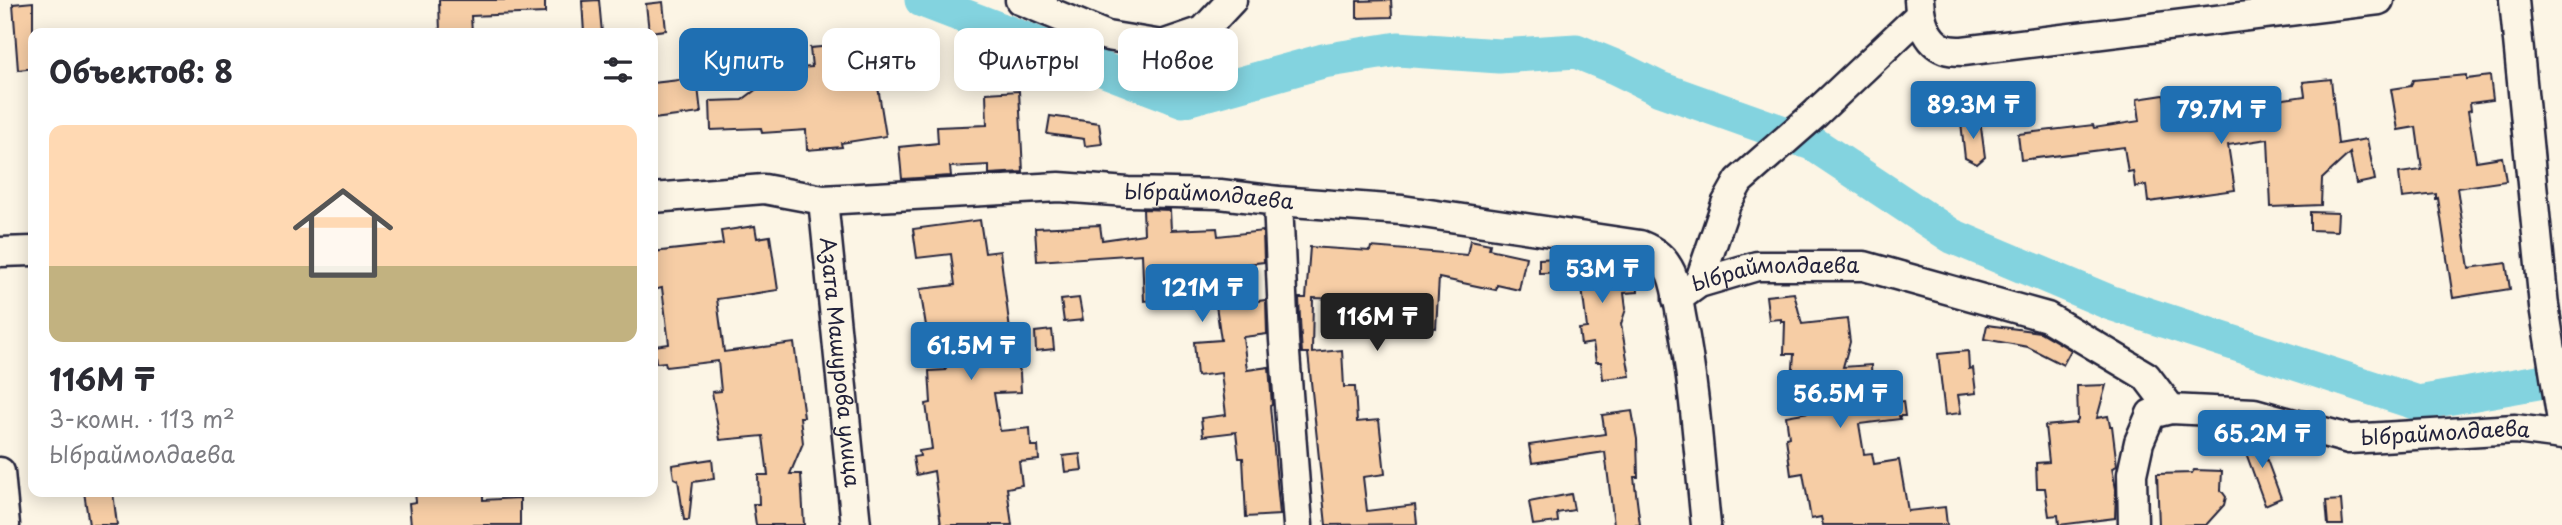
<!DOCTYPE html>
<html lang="ru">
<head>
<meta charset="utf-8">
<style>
  :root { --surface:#fff; --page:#f2f2f3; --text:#2b2b33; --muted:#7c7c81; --line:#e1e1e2; --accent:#1f6fb2 }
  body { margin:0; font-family:"Playpen Sans",sans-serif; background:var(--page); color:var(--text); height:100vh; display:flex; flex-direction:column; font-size:26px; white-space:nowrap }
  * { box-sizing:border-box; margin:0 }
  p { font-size:23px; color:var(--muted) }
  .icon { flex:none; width:38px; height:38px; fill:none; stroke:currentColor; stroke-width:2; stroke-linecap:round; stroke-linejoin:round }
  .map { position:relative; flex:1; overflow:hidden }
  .drawer { position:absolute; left:28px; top:28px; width:630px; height:469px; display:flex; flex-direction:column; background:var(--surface); border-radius:14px; box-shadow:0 4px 18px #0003 }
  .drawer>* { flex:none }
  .hud { position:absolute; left:679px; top:28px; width:665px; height:63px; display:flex; gap:14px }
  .price { position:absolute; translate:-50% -60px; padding:0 16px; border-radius:7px; background:var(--accent); color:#fff; font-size:23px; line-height:46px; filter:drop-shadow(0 2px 4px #0008) }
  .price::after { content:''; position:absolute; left:50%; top:42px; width:21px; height:16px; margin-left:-10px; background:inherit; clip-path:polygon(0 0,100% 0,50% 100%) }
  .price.selected { background:#222; color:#fff }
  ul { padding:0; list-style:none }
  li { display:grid; align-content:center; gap:14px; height:371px; padding:0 21px }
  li+li { border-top:2px solid var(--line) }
  li span { display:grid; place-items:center; height:217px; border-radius:14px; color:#555 }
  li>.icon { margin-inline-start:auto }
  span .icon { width:126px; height:126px; fill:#fffc; stroke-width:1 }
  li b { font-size:30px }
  h2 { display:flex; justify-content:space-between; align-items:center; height:84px; padding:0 21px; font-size:30px }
  .chip { padding:0 24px; border-radius:14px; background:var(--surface); box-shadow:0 4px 18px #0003; font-size:24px; line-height:63px }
  .chip.selected { background:var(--accent); color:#fff }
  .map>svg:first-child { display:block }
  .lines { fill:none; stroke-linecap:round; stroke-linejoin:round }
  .river { stroke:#83d3df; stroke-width:35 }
  .building { fill:#f6cda5; stroke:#22223b; stroke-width:2 }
  .minor-casing { stroke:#22223b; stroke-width:33 }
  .minor { stroke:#fcf5e5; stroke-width:28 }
  .labels { text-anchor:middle; stroke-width:5; stroke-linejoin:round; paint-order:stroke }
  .street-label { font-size:21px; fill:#22223b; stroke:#fcf5e5 }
</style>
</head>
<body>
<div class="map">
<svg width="2562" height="525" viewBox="0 0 2562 525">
  <rect width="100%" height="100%" fill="#fcf5e5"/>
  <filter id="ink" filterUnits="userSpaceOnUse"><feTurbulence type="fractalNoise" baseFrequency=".0143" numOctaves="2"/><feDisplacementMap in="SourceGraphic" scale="14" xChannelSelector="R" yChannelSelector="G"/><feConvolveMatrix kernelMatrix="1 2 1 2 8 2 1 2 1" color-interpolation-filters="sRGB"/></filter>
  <g filter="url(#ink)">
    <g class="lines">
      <polyline class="river" points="922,0 1183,100 1323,61 1398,49 1499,56 1576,51 1615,67 1660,89 1812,143 1952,236 2111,303 2418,403 2562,378"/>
    </g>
    <g class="building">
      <polygon points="439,0 545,0 545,13 471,16 472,33 440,33"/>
      <polygon points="599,0 602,33 584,33 582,1"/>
      <polygon points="1391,0 1392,17 1357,18 1357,1"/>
      <polygon points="33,2 33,68 18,70 13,4"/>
      <polygon points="663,2 666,30 649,32 646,4"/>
      <polygon points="833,46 836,85 872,80 872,86 878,87 886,136 841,143 842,147 807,150 806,130 762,133 761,128 711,130 710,101 742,100 758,88 757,83 784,80 783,69 812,67 810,48"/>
      <polygon points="2466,75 2466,79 2490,76 2493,100 2470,103 2471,110 2468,111 2476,161 2502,157 2506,181 2457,188 2469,268 2506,263 2510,289 2453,298 2438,198 2436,199 2436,194 2402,198 2399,173 2422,170 2416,127 2398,130 2391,89 2411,86 2413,80"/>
      <polygon points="697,78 701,113 653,119 653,83"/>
      <polygon points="2331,79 2338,144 2367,139 2375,180 2356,184 2350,153 2322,179 2321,205 2271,207 2268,139 2228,145 2235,190 2148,202 2146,185 2135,187 2133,171 2128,172 2124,147 2021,160 2018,134 2093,125 2094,128 2140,121 2137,99 2164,95 2167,116 2305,96 2303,82"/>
      <polygon points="1019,91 1023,172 989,174 989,165 950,167 951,176 902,179 899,147 938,143 937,127 987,125 986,93"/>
      <polygon points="1050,116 1099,123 1102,144 1085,146 1084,139 1047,134"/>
      <polygon points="1980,120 1985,157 1977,164 1965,158 1961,122"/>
      <polygon points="1143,209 1170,210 1171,230 1217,228 1218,236 1263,231 1264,262 1238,265 1243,303 1266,300 1267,334 1243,337 1247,370 1269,367 1272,405 1270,406 1280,515 1246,517 1243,458 1239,458 1236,432 1203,436 1201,418 1226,415 1221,373 1197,376 1194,342 1221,340 1216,305 1204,306 1203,296 1144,301 1142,254 1037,261 1035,228 1100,225 1102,240 1144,234"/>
      <polygon points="2310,212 2338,213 2337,231 2310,230"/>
      <polygon points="980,220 985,253 1000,251 1013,354 1011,354 1020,373 1021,392 994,393 1000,431 1030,428 1031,446 1038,446 1039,460 1019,462 1022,485 1007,488 1012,525 941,525 934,471 916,475 913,457 920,456 919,451 932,449 926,404 931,403 929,371 946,370 940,336 928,338 920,289 955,285 951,254 917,258 913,229"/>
      <polygon points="755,226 757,238 770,236 778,290 717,299 724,352 794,343 804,417 800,417 803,443 790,474 801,474 804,525 756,525 753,504 759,504 758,475 768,475 763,436 720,440 712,392 721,391 718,361 666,367 665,362 656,363 654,346 669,344 662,288 653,290 653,252 723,244 721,231"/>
      <polygon points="1470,240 1490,244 1489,249 1526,257 1519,290 1497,285 1496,290 1439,278 1436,328 1360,324 1362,304 1343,303 1343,299 1313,298 1312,353 1342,350 1344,387 1355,387 1357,422 1379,420 1385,474 1363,477 1367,511 1415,505 1417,524 1326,525 1308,353 1302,353 1301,339 1299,298 1306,298 1310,247 1370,251 1371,247 1467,255"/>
      <polygon points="1602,256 1636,261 1638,292 1624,293 1626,309 1621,324 1630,376 1603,379 1601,362 1596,362 1593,343 1581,345 1579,329 1587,328 1580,272 1539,273 1539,259"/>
      <polygon points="1794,293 1802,324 1847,319 1850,342 1843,367 1871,365 1873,405 1903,401 1905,416 1899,416 1900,419 1859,424 1864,454 1872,453 1874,464 1899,460 1908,511 1945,507 1947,525 1823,525 1821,517 1811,519 1803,473 1791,475 1786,438 1789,437 1786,416 1809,412 1808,382 1792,381 1794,354 1784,354 1785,322 1781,322 1781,319 1769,320 1766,296"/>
      <polygon points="1079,298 1083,320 1064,322 1061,300"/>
      <polygon points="1987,325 2040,332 2071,350 2063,365 2028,347 1984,339"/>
      <polygon points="1052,330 1054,349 1036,351 1035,332"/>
      <polygon points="1968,351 1969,369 1973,368 1976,393 1958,395 1961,413 1945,415 1938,354"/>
      <polygon points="2106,385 2097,418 2108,416 2110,426 2112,426 2117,466 2112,468 2116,489 2115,518 2059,525 2058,515 2049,516 2045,488 2037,488 2036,463 2049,462 2045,426 2076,423 2078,420 2077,386"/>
      <polygon points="1632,411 1637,439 1638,477 1634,477 1640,525 1614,525 1605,452 1532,463 1529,445 1605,434 1602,415"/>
      <polygon points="2258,436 2281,498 2265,505 2242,442"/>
      <polygon points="1080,454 1082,470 1065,472 1063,456"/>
      <polygon points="712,459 714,479 693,482 689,520 684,520 678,480 674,478 672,465"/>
      <polygon points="2194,470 2222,471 2221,490 2226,497 2224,505 2206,525 2159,525 2157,474 2192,473"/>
      <polygon points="84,492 113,492 117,525 89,525"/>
      <polygon points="415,492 483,492 483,500 520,498 520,525 411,525 409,503 416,502"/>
      <polygon points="1571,494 1574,510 1557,513 1558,522 1533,525 1529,502"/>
      <polygon points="2341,500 2343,525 2328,525 2326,501"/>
    </g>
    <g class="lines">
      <defs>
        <g id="minor">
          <polyline points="1020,0 1107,36 1162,45 1203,31 1232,0"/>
          <path d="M1919,0c1,18 7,42 26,49 5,2 13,2 18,2l416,-51"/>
          <polyline points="2514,0 2544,306 2562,421"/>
          <path id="s1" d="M653,198l111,-9 59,11 236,-13 69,5 92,2 58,7 124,9 238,35c15,6 24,13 31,28 6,14 8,33 11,48 13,67 17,136 24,204"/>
          <path id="s2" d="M823,200l33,325"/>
          <polyline points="1278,201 1284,340 1298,525"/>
          <polyline points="0,252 33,251"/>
          <polyline points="1699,283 1726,204 1739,181 1813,116 1920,15"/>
          <path id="s3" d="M1677,299l22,-16 58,-17h107l183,51 99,59 25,33"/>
          <polyline points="0,472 5,525"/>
          <path id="s4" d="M2133,525l-1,-51 7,-32 12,-28 20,-5 83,4 95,26 166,-10 47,6"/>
        </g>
      </defs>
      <use href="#minor" class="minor-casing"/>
      <use href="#minor" class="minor"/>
    </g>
  </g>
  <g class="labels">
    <g class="street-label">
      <text dy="7" stroke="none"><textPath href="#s1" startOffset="558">Ыбраймолдаева</textPath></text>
      <text dy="7" stroke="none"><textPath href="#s3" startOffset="105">Ыбраймолдаева</textPath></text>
      <text dy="7" stroke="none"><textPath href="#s2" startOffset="163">Азата Машурова улица</textPath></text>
      <text dy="7" stroke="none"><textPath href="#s4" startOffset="413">Ыбраймолдаева</textPath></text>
    </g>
  </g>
</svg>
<b class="price" style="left:1973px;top:141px">89.3M ₸</b>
<b class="price" style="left:2221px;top:146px">79.7M ₸</b>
<b class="price" style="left:1602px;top:305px">53M ₸</b>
<b class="price" style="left:1202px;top:324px">121M ₸</b>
<b class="price selected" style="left:1377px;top:353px">116M ₸</b>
<b class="price" style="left:971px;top:382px">61.5M ₸</b>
<b class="price" style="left:1840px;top:430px">56.5M ₸</b>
<b class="price" style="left:2262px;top:470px">65.2M ₸</b>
<div class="hud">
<a class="chip selected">Купить</a>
<a class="chip">Снять</a>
<a class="chip">Фильтры</a>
<a class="chip">Новое</a>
</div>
<section class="drawer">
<h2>Объектов: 8<svg class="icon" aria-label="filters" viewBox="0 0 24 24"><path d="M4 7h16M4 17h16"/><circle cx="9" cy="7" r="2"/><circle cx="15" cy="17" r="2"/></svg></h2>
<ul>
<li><span style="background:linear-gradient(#ffd9b3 65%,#c2b280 0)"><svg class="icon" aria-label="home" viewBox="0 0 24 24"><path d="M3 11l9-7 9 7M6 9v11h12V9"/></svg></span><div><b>116M ₸</b><p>3-комн. · 113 m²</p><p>Ыбраймолдаева</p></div></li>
</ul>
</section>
</div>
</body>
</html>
